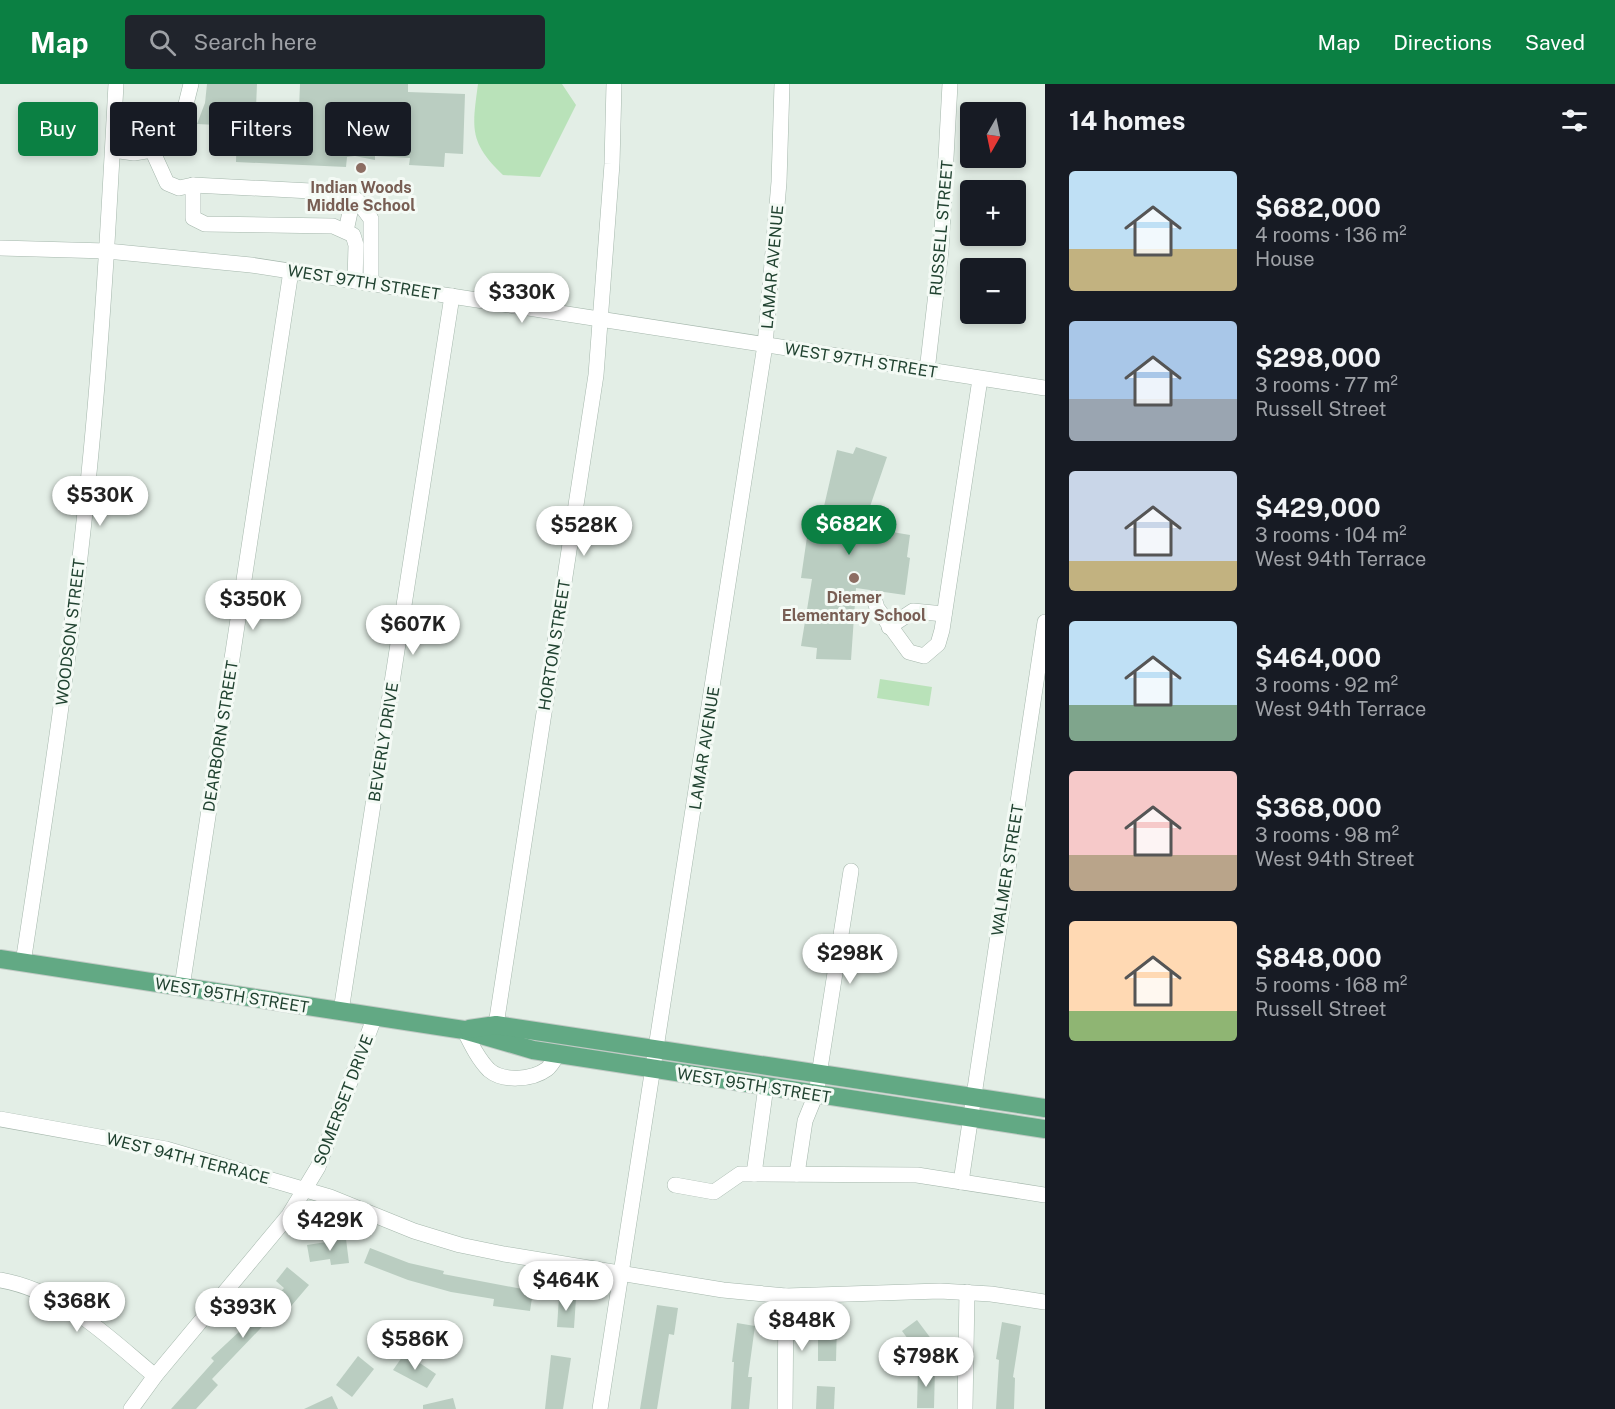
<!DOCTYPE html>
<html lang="en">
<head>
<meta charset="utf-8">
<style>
  :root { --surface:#171b24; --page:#20242c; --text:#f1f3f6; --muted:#9ea1a6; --accent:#0b8043 }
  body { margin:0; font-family:"Public Sans",sans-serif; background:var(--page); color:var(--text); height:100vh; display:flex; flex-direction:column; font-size:22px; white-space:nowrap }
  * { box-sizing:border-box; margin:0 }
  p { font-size:20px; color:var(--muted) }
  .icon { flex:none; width:33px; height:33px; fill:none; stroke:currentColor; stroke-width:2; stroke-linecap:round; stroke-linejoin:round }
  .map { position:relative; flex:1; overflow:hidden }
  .details { display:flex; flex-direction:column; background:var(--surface); width:570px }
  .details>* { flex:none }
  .guide { position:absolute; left:18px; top:18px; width:570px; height:54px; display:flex; gap:12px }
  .needle { width:39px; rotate:189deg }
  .controls { position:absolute; left:960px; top:18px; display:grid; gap:12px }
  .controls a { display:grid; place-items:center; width:66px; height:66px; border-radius:6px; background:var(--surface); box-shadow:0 3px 9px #0003; font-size:30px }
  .price { position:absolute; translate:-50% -51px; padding:0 14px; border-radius:21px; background:#fff; color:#222; font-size:20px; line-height:39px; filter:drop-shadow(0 2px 3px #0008) }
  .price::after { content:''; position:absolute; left:50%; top:36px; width:18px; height:14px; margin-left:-9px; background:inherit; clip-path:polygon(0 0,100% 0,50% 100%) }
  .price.selected { background:var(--accent); color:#fff }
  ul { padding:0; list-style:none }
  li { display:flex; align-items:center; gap:18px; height:150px; padding:0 24px }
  li span { display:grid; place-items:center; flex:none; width:168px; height:120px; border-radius:6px; color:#555 }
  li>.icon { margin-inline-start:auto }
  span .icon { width:72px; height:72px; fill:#fffc; stroke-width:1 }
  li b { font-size:26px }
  h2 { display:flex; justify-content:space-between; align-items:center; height:72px; padding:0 24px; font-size:26px }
  .chip { padding:0 21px; border-radius:6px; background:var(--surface); box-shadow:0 3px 9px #0003; font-size:21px; line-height:54px }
  .chip.selected { background:var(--accent); color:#fff }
  header { display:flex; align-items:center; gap:36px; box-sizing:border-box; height:84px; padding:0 30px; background:var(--accent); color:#fff }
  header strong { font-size:28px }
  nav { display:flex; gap:33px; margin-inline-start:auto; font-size:21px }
  .search { width:420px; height:54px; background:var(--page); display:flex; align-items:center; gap:15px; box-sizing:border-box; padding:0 21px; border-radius:6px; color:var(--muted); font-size:22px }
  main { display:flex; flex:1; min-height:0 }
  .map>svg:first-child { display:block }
  .green { fill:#b9e2b9 }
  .building { fill:#bacdc1 }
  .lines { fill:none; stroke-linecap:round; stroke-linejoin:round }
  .minor-casing { stroke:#a5b7ac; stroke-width:16 }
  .major-casing { stroke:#c1cac5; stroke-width:20 }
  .minor { stroke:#fff; stroke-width:15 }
  .major { stroke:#62a984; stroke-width:18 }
  .education-dot { fill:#8d6e63; stroke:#f4faf5; stroke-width:2 }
  .labels { text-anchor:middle; stroke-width:6; stroke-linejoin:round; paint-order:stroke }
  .education-label { font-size:16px; font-weight:bold; fill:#785e54; stroke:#f4faf5 }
  .street-label { font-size:16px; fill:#204230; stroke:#f4faf5 }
</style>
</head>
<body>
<header>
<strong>Map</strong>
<div class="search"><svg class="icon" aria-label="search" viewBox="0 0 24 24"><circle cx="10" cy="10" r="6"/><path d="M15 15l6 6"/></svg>Search here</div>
<nav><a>Map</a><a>Directions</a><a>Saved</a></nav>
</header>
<main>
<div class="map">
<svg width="1045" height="1325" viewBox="0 0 1045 1325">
  <rect width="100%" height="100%" fill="#e3eee6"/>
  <g class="green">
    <path d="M478,0h84l14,21 -36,72 -37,-2c-34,-33 -31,-46 -25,-91z"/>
    <polygon points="880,595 932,603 929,622 877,614"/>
  </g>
  <g class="building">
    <polygon points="207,0 257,0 256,24 299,26 300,0 408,0 408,8 465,10 463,70 445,69 444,83 409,81 410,74 375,72 375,76 355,72 347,73 346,83 236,78 237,42 197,40 205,19"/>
    <polygon points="856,363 887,373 863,443 910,451 907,473 910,474 905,511 856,504 851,576 816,575 817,564 801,562 812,495 801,494 807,453 821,455 825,431 822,431 837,366 853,370"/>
    <polygon points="346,1155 349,1179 331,1181 330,1175 310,1178 307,1161"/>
    <polygon points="370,1164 409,1179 444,1187 443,1190 533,1207 530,1227 493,1222 494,1215 451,1208 408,1196 364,1179"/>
    <polygon points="287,1183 309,1201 286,1228 280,1224 212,1295 218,1301 196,1325 171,1325 214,1277 211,1274 242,1245 239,1242 262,1219 267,1224 284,1204 276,1197"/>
    <polygon points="559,1213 576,1214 574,1244 557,1243"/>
    <polygon points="657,1221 678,1224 674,1251 669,1250 657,1325 640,1325"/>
    <polygon points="917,1236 938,1264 923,1275 902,1247"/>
    <polygon points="1002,1238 1021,1242 1013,1293 1015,1294 1014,1325 996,1325 999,1276 996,1275"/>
    <polygon points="737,1239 755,1242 748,1293 752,1293 749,1325 731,1325 734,1278 732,1278"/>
    <polygon points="818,1240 837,1240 836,1277 818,1277"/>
    <polygon points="405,1269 436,1290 427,1304 393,1286"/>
    <polygon points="551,1271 571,1274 563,1325 545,1325"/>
    <polygon points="358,1272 374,1285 352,1313 336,1301"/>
    <polygon points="918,1284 935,1284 934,1324 917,1324"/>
    <polygon points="817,1302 835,1303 834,1325 816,1325"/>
    <polygon points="332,1312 338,1325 304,1325"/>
    <polygon points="453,1314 456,1325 423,1325 423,1321"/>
  </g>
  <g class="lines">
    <defs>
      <g id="minor">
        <polyline points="113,66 134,69 152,66 167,99 179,104 193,101 311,107 344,110 357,116 371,135 371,199"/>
        <polyline points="152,66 182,36 191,0"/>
        <polyline points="193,101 193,134 205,140 333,142 353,151 356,161 355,197"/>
        <polyline points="346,147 353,114"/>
        <polyline points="0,164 107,167 251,181 1045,304"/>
        <polyline points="927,287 941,166 950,0"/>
        <polyline points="874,514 877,524 909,568 924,572 938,560 942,546 980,295"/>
        <polyline points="889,543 913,527 944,530"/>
        <path d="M23,879c25,-163 50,-326 66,-490 13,-129 20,-259 27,-389"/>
        <polyline points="182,903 291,187"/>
        <polyline points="341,927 452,212"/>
        <polyline points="496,941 596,291 612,80 614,0"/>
        <path d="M464,946c7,14 14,29 25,40 14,12 43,10 58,-1 4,-3 8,-10 11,-15"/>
        <polyline points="0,1035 166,1065 330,1113 414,1147 460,1161 504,1170 723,1206 786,1212 940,1207 991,1210 1045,1218"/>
        <polyline points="754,1090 917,1091 1045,1111"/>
        <polyline points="797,1090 805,1037 816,1010 851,787"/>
        <polyline points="961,1098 1045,538"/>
        <polyline points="675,1101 714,1108 740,1090 754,1090 766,1002"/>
        <path d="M0,1196c63,11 108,57 155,96"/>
        <polyline points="131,1325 155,1292 289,1131 318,1083 375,932"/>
        <polyline points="600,1325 765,261 779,98 782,0"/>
        <polyline points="785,1325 786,1212"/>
        <polyline points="965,1325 967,1208"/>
      </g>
      <g id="major">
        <polyline points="0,875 464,946 533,966 1045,1045"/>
        <polyline points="469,945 496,941 1045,1024"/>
      </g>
    </defs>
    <use href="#minor" class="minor-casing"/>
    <use href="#major" class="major-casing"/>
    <use href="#minor" class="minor"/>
    <use href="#major" class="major"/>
  </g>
  <g class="education-dot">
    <circle cx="361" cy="84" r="6"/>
    <circle cx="854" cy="494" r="6"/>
  </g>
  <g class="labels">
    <g class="education-label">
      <text x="361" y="109">Indian Woods<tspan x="361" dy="18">Middle School</tspan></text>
      <text x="854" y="519">Diemer<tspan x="854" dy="18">Elementary School</tspan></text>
    </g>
    <g class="street-label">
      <text transform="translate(941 144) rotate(-85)" y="6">RUSSELL STREET</text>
      <text transform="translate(772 183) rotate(-85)" y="6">LAMAR AVENUE</text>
      <text transform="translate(364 198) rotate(9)" y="6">WEST 97TH STREET</text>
      <text transform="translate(861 276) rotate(9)" y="6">WEST 97TH STREET</text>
      <text transform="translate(70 548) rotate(-83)" y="6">WOODSON STREET</text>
      <text transform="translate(554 561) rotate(-81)" y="6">HORTON STREET</text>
      <text transform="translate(220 652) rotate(-81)" y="6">DEARBORN STREET</text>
      <text transform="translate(383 658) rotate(-81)" y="6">BEVERLY DRIVE</text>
      <text transform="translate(704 664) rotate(-81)" y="6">LAMAR AVENUE</text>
      <text transform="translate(1007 786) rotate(-81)" y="6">WALMER STREET</text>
      <text transform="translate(232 911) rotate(9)" y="6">WEST 95TH STREET</text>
      <text transform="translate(754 1001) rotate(9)" y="6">WEST 95TH STREET</text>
      <text transform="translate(343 1016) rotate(-69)" y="6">SOMERSET DRIVE</text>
      <text transform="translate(188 1074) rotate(14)" y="6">WEST 94TH TERRACE</text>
    </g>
  </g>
</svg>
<div class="controls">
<a><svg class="needle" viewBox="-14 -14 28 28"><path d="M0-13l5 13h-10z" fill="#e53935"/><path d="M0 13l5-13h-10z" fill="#9ea1a6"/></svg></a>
<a>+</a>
<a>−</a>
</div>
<b class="price" style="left:522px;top:240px">$330K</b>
<b class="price" style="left:100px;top:443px">$530K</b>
<b class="price selected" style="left:849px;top:472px">$682K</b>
<b class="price" style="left:584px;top:473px">$528K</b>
<b class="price" style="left:253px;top:547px">$350K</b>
<b class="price" style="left:413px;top:572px">$607K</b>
<b class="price" style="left:850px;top:901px">$298K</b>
<b class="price" style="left:330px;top:1168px">$429K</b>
<b class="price" style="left:566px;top:1228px">$464K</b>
<b class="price" style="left:77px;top:1249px">$368K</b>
<b class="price" style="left:243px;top:1255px">$393K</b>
<b class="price" style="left:802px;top:1268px">$848K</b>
<b class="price" style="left:415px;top:1287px">$586K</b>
<b class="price" style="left:926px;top:1304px">$798K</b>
<div class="guide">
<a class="chip selected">Buy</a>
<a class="chip">Rent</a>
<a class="chip">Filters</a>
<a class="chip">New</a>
</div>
</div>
<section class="details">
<h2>14 homes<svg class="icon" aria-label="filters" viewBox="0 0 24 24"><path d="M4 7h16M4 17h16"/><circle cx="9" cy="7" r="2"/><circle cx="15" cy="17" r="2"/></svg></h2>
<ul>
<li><span style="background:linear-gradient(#bfe0f5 65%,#c2b280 0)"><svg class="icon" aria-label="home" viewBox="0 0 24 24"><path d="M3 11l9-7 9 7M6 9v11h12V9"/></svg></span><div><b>$682,000</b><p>4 rooms · 136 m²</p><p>House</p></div></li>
<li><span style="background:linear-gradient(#a9c7e8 65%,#9aa5b1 0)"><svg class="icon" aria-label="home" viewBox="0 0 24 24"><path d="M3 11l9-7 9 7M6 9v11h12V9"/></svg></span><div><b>$298,000</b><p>3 rooms · 77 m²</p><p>Russell Street</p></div></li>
<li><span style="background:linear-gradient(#c9d6e8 75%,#c2b280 0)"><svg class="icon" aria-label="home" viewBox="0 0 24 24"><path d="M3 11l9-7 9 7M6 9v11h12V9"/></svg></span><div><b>$429,000</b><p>3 rooms · 104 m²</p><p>West 94th Terrace</p></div></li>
<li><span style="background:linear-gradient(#bfe0f5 70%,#7fa58c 0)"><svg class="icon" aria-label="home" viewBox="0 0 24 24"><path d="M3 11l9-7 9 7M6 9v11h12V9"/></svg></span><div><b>$464,000</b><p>3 rooms · 92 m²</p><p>West 94th Terrace</p></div></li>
<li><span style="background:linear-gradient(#f6c9c9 70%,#b9a48a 0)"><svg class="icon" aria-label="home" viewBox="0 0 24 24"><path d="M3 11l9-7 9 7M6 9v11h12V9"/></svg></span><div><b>$368,000</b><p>3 rooms · 98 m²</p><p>West 94th Street</p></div></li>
<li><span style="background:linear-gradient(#ffd9b3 75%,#8fb573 0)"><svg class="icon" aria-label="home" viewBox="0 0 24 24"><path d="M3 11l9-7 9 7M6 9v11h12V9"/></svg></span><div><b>$848,000</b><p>5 rooms · 168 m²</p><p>Russell Street</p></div></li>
</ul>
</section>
</main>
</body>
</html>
